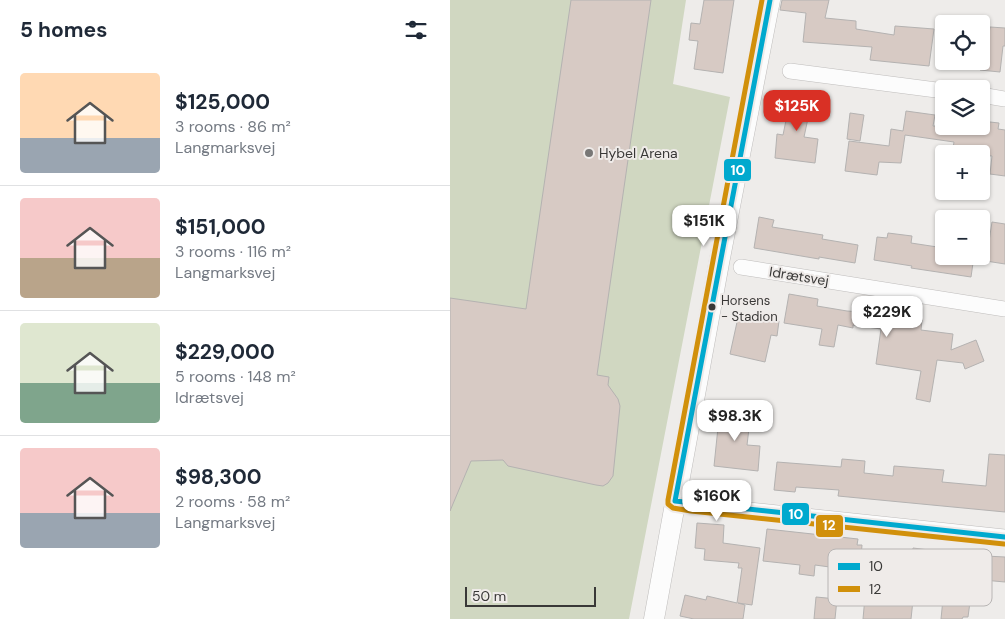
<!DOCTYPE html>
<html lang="en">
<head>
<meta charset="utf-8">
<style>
  :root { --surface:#fff; --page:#f2f2f3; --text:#1f2937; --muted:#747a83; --line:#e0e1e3; --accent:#d93025 }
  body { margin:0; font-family:"DM Sans",sans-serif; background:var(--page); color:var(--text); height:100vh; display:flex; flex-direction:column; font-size:19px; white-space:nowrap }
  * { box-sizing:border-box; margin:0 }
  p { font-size:16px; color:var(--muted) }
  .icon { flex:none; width:28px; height:28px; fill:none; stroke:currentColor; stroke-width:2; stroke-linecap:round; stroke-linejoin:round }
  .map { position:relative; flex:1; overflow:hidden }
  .side { display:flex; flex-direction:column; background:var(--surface); width:450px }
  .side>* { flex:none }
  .controls { position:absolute; left:485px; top:15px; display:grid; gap:10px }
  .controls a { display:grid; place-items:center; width:55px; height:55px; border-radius:5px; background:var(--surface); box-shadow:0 1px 4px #0004; font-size:25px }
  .scale { position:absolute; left:15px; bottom:12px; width:131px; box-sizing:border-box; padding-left:5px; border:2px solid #393837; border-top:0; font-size:14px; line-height:18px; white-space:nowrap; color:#393837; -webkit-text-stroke:4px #efebe9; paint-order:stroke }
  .price { position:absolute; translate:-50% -42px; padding:0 11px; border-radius:10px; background:#fff; color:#222; font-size:16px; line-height:32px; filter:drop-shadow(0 1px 2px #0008) }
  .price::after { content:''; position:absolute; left:50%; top:30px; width:15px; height:11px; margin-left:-8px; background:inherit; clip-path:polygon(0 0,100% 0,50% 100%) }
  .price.active { background:var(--accent); color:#fff }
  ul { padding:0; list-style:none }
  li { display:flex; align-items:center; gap:15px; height:125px; padding:0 20px }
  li+li { border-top:1px solid var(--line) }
  li span { display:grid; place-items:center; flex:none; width:140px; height:100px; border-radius:5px; color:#555 }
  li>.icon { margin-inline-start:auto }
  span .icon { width:60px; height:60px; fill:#fffc; stroke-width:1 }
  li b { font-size:21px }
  h2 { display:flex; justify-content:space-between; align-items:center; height:60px; padding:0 20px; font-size:21px }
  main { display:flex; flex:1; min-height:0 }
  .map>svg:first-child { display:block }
  .green { fill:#d0d7c1 }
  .building { fill:#d7cac4; stroke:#b4b2b1 }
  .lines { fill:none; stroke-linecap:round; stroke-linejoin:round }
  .street-casing { stroke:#bfbdbc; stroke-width:16 }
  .secondary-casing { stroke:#bfbdbc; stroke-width:21 }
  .street { stroke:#fcfcfc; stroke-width:15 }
  .secondary { stroke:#fcfcfc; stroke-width:20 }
  .bus-1-casing { stroke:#efebe9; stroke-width:9 }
  .bus-2-casing { stroke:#efebe9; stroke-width:9 }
  .bus-1 { stroke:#00a9ce; stroke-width:5 }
  .bus-2 { stroke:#d1900b; stroke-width:5 }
  .poi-dot { fill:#787776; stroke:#efebe9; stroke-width:2 }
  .bus-dot { fill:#393837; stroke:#efebe9; stroke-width:2 }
  .labels { text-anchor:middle; stroke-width:4; stroke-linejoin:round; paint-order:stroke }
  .bus-label { font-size:13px; fill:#393837; stroke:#efebe9; text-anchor:start }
  .poi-label { font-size:14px; fill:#393837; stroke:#efebe9; text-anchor:start }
  .street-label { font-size:14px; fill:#393837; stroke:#efebe9 }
  .key { fill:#efebe9; stroke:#b8b5b4; stroke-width:1 }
  .key-label { font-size:14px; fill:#393837 }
  .line-badge { stroke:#efebe9; stroke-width:2 }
  .badge-label { font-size:14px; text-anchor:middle; font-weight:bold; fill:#fff }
</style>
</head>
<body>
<main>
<section class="side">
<h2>5 homes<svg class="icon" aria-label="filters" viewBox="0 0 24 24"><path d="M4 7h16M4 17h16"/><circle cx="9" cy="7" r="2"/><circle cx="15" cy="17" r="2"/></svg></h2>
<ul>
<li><span style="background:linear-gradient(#ffd9b3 65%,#9aa5b1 0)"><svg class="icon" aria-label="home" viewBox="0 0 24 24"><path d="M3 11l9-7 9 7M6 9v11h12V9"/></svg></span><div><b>$125,000</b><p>3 rooms · 86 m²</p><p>Langmarksvej</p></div></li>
<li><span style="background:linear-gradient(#f6c9c9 60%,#b9a48a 0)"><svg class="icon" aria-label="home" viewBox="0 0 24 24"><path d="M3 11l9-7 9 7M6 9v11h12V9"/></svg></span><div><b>$151,000</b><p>3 rooms · 116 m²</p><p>Langmarksvej</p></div></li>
<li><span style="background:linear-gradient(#dfe7d0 60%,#7fa58c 0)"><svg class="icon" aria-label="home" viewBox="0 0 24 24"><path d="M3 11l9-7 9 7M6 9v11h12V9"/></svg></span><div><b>$229,000</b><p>5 rooms · 148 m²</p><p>Idrætsvej</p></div></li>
<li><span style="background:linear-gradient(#f6c9c9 65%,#9aa5b1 0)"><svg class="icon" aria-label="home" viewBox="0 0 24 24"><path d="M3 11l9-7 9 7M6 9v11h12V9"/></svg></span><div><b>$98,300</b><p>2 rooms · 58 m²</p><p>Langmarksvej</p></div></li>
</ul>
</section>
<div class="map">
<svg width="555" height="619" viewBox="0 0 555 619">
  <rect width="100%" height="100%" fill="#eeecea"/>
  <polygon class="green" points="0,0 236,0 223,84 280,97 179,619 0,619"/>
  <g class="building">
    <polygon points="121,0 201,0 147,375 159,377 158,385 168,399 170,406 163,476 158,483 153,486 146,485 58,466 53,460 21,461 0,511 0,298 76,309"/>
    <polygon points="254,0 284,0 273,73 244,69 248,41 239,40 241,23 250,24"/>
    <polygon points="332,0 379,0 375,18 406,21 406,29 444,35 445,26 484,29 479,66 420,60 422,47 353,42 356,13 330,10"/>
    <polygon points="540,27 555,28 555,46 553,46 550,72 530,70 533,41 538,42"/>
    <polygon points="342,91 363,95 354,137 368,139 365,163 325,158 327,134 333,135"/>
    <polygon points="456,111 485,115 483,126 531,126 531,121 549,123 548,129 555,130 555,176 540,174 542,156 531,155 531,154 502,154 504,142 455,135 451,163 429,162 427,175 395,171 399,141 439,146 441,129 453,131"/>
    <polygon points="400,113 414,115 410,141 397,139"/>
    <polygon points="309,217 324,220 322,227 373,235 372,239 408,245 405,263 369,257 369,259 304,248"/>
    <polygon points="542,222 555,224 555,264 536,261"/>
    <polygon points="438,233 462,236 461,243 494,248 494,256 524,256 521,277 461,268 462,266 424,260 427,237 437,238"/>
    <polygon points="339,294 368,299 367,306 397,311 410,312 410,306 421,307 433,302 431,314 472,320 471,330 503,334 501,350 526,340 534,361 515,369 513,363 487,360 480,402 466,399 471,371 426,364 431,329 403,325 403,328 388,325 384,347 369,345 372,329 334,323"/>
    <polygon points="289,313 329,321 327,336 321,335 315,362 280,354"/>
    <polygon points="270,408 301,412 297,445 310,446 308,471 264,466"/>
    <polygon points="539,454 555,455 555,512 388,496 389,490 346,487 345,492 324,490 327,462 391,467 392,459 415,461 414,473 443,476 444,466 494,470 492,482 536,486"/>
    <polygon points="247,523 274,525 273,543 310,548 302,605 288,603 295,605 293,619 244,619 230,616 235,595 256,600 257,596 287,603 292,568 288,568 289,563 254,560 255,549 245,548"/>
    <polygon points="317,529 408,539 407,545 412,545 410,570 445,574 446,561 462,563 463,548 487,551 484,574 466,572 461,619 413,619 416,586 408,585 409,571 365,565 364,576 349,574 350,565 313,561"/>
    <polygon points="535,556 555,557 555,582 533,580"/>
    <polygon points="366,597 387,599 385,619 364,619"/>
    <polygon points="493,599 520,602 518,617 513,617 512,619 491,619"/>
  </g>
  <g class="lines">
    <defs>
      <g id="street">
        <polyline points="340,71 494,91"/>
        <polyline points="531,95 555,99"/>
        <polyline points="291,267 555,309"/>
        <polyline points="225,501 242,504 555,537"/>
      </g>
      <polyline id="secondary" points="204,619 269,263 320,0"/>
    </defs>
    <use href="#street" class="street-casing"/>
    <use href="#secondary" class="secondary-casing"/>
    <use href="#street" class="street"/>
    <use href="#secondary" class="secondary"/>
    <defs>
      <polyline id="bus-1" points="320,0 225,501 555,537"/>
      <polyline id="bus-2" points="312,0 218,500 218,504 223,508 241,511 554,544"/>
    </defs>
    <use href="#bus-1" class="bus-1-casing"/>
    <use href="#bus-2" class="bus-2-casing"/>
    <use href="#bus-1" class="bus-1"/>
    <use href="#bus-2" class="bus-2"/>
  </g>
  <circle class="poi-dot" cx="139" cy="153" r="5"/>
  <circle class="bus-dot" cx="262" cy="307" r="4.5"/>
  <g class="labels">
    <g class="bus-label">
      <text x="271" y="305">Horsens<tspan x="271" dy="16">- Stadion</tspan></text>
    </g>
    <g class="poi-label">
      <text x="149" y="158">Hybel Arena</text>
    </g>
    <g class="street-label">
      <text transform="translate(349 276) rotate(9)" y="5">Idrætsvej</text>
    </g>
  </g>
  <rect x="378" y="549" width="164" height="57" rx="8" class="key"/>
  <rect x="388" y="563" width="22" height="7" fill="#00a9ce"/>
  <rect x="388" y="586" width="22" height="6" fill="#d1900b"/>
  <g class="key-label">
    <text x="419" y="571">10</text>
    <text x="419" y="594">12</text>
  </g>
  <g class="line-badge">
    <rect x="273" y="158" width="29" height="24" rx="5" fill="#00a9ce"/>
    <rect x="331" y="502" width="29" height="24" rx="5" fill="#00a9ce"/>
    <rect x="365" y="514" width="29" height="24" rx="5" fill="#d1900b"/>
  </g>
  <g class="badge-label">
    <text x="288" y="175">10</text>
    <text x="346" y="519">10</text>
    <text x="379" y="530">12</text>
  </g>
</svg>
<div class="controls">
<a><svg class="icon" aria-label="locate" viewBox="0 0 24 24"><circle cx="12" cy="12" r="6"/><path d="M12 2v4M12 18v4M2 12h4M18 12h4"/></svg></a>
<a><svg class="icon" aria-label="layers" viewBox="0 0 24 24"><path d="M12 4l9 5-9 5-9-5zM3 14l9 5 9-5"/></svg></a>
<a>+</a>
<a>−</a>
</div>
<div class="scale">50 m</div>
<b class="price active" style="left:347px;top:132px">$125K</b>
<b class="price" style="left:254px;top:247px">$151K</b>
<b class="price" style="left:437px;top:338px">$229K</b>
<b class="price" style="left:285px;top:442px">$98.3K</b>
<b class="price" style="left:267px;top:522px">$160K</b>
</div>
</main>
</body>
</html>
